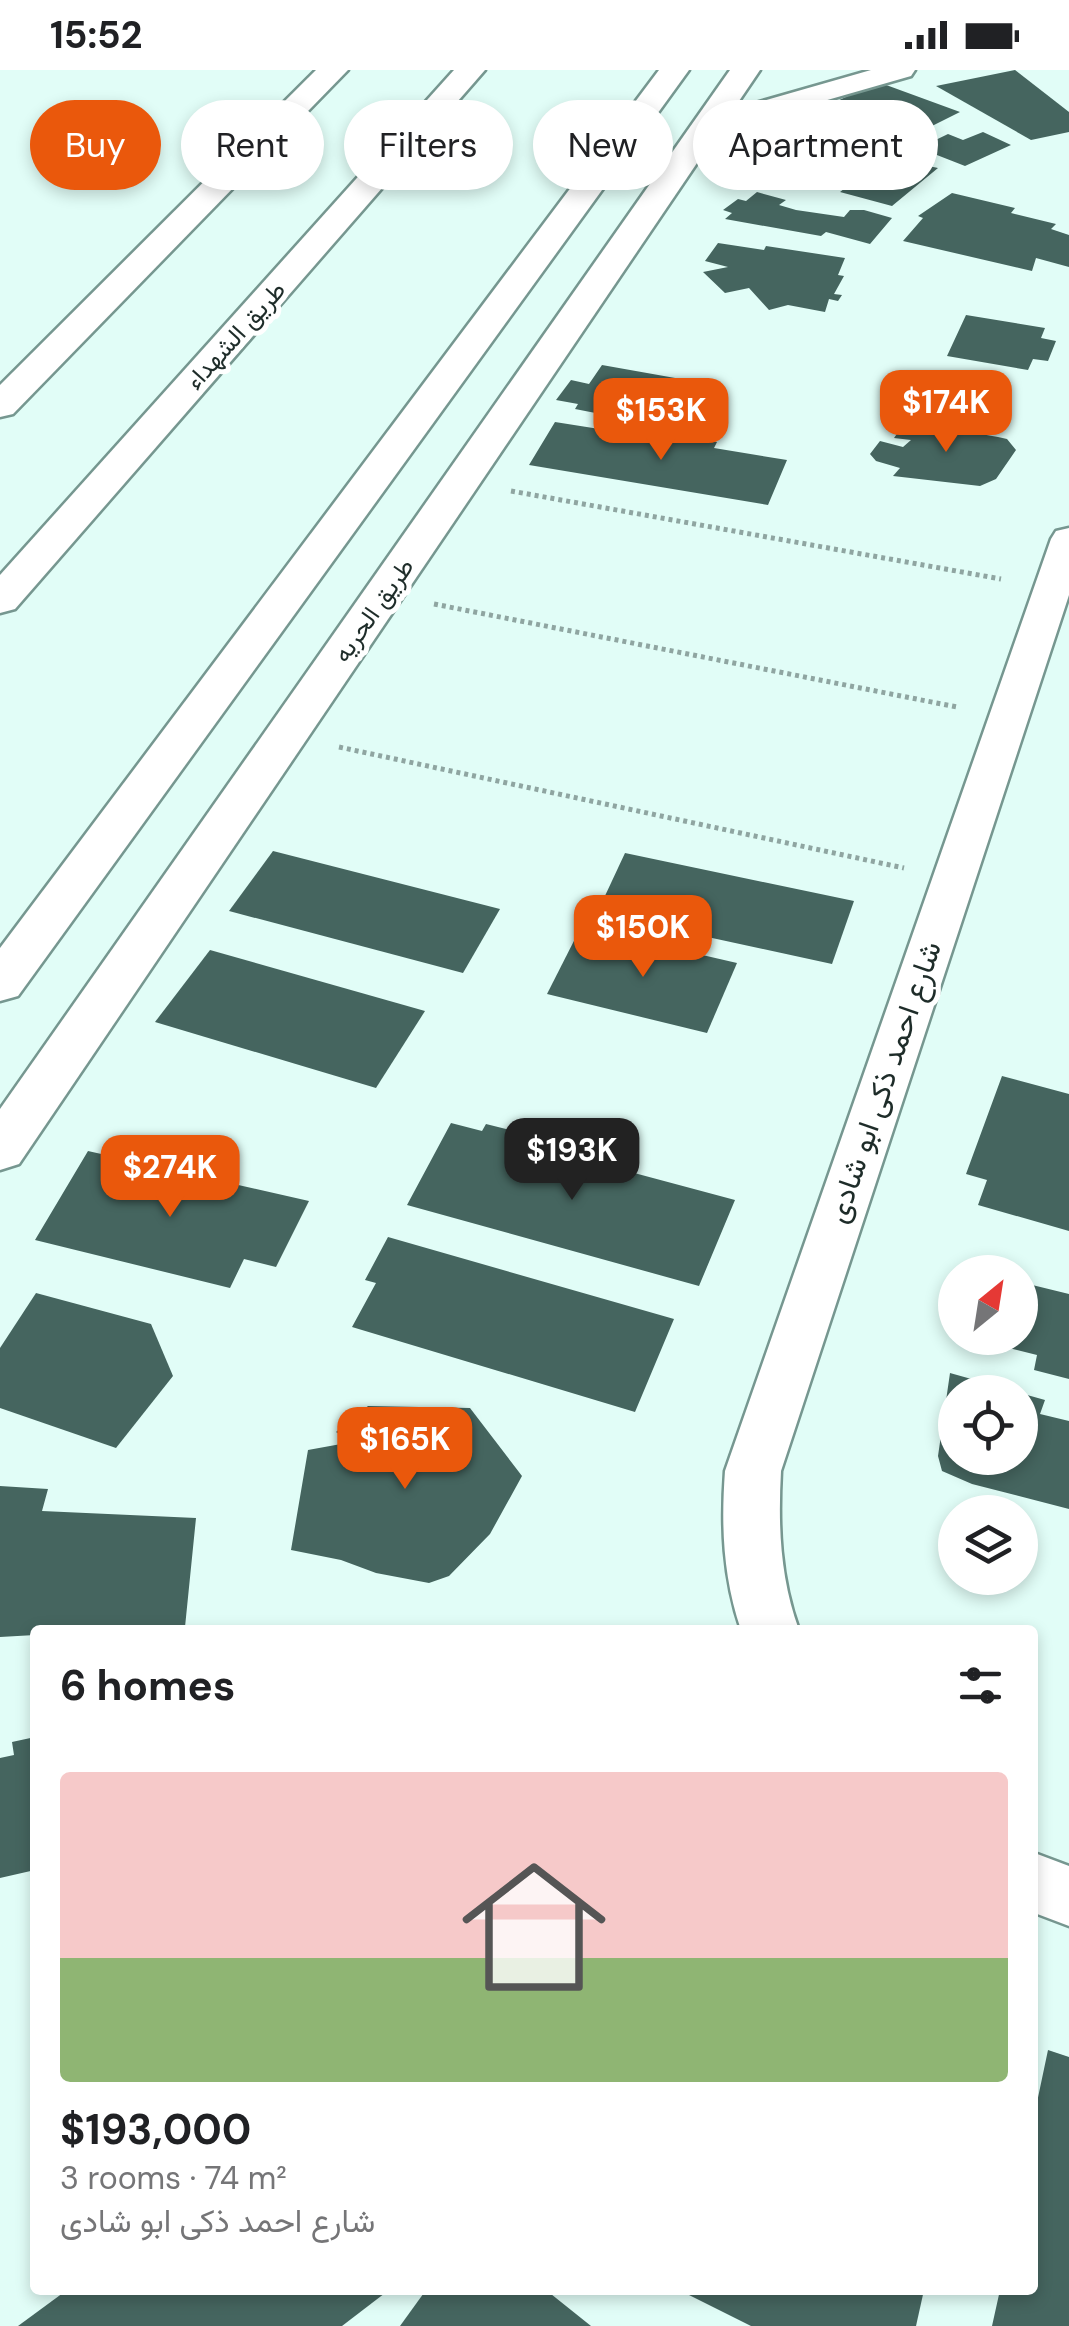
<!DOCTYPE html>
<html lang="en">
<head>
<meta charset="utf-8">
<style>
  :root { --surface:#fff; --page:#f6f6f6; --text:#202124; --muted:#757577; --accent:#ea580c }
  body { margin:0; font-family:"DM Sans",Vazirmatn,sans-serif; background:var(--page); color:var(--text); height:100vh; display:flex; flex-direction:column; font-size:38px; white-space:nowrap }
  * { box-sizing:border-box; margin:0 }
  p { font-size:32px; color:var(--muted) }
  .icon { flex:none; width:55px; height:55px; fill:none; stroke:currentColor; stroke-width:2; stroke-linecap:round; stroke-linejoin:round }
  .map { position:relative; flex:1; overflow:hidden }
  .drawer { position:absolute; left:30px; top:1555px; width:1008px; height:670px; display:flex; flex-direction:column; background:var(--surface); border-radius:10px; box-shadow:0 5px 15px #0003 }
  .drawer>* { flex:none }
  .banner { position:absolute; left:30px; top:30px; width:1010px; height:90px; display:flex; gap:20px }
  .needle { width:65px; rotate:30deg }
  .controls { position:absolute; left:938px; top:1185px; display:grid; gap:20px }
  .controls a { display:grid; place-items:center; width:100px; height:100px; border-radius:50%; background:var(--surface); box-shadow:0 5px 15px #0003; font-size:50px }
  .price { position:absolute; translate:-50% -85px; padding:0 22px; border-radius:20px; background:var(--accent); color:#fff; font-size:32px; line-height:65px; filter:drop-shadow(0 2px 5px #0008) }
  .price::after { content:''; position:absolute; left:50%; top:60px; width:30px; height:22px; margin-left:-15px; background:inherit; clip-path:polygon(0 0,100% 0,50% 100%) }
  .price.current { background:#222; color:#fff }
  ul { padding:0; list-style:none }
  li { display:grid; align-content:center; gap:20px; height:530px; padding:0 30px }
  li span { display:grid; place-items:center; height:310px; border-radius:10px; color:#555 }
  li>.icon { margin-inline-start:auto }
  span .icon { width:180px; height:180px; fill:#fffc; stroke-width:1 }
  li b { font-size:42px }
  h2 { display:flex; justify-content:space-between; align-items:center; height:120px; padding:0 30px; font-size:42px }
  .tag { padding:0 35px; border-radius:45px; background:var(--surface); box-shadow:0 5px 15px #0003; font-size:35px; line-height:90px }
  .tag.current { background:var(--accent); color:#fff }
  .status { display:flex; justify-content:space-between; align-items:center; height:70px; padding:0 50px; background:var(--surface); direction:ltr }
  .status svg { height:28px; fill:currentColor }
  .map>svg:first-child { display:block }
  .building { fill:#45655f }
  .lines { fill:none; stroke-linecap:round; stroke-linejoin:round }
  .street-casing { stroke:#769790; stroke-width:5 }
  .secondary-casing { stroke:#769790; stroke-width:5 }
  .path { stroke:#8fa5a1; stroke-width:5; stroke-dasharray:4 4; stroke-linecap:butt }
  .street { fill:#fff; fill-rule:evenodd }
  .secondary { fill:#fff; fill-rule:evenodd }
  .labels { text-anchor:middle; stroke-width:10; stroke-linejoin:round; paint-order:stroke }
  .far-street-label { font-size:25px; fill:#1e2c29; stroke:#fff }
  .street-label { font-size:30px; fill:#1e2c29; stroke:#fff }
</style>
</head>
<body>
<div class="status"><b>15:52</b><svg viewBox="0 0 49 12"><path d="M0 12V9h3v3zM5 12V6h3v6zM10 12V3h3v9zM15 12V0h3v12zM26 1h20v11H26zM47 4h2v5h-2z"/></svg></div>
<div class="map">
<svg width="1069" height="2256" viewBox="0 0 1069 2256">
  <rect width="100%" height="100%" fill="#e1fdf7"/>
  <g class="building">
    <polygon points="1015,0 1069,42 1069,62 1031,70 936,16"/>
    <polygon points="878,12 960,42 904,70 894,66 903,62 894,59 886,63 848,48 861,42 835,32"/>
    <polygon points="805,55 838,63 836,65 885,82 863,100 840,94 843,92 822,87 826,84 797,77 807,69 792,65"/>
    <polygon points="983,62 1011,75 965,96 919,78 948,64 963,70"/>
    <polygon points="910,92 938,98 892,136 840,122 862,105 886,111"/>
    <polygon points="757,122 786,130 779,135 796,140 844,147 850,140 864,140 892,148 870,174 826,162 821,166 725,149 732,143 723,140 738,129 746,131"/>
    <polygon points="952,123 1015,138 1011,143 1056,154 1051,159 1069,165 1069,197 1036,188 1032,201 903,171 923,148 918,146"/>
    <polygon points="718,173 764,180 766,176 845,188 838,205 844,206 834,224 842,225 838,231 829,229 825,242 788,235 769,240 749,218 725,223 703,202 728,197 705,191"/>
    <polygon points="966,245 1045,258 1041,268 1056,271 1048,291 1033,289 1028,300 947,286"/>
    <polygon points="602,295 692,311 662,356 575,339 578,334 556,330 571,310 589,314"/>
    <polygon points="906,351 998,367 1007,369 1016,380 996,409 980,416 893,406 900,398 876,391 870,384 880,371 903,377 911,370 894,368"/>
    <polygon points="555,352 669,370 672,365 717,372 714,378 787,390 768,435 529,395"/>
    <polygon points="273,781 500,839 463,903 229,841"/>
    <polygon points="625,783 854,831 832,894 597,843"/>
    <polygon points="581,857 737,893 707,963 547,924"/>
    <polygon points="210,880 425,941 376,1018 155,952"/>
    <polygon points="1002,1006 1069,1024 1069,1161 978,1135 987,1110 966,1104"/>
    <polygon points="451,1053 482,1061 486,1054 530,1065 526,1074 735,1130 699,1216 407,1135"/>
    <polygon points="88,1081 309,1131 276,1197 244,1189 230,1218 35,1170"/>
    <polygon points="388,1167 674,1249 635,1342 352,1257 376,1213 365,1210"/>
    <polygon points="1020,1212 1069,1224 1069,1309 1034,1300 1037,1285 972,1269 1020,1268"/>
    <polygon points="36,1223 151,1254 173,1306 116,1378 0,1338 0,1278"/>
    <polygon points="950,1303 1014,1321 955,1322 955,1388 1020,1388 1020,1323 1045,1330 1040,1344 1069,1351 1069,1439 972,1414 942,1401 938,1386"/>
    <polygon points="368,1336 470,1338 522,1406 490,1464 449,1506 429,1513 376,1503 341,1490 291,1480 308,1380 352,1372 336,1362"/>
    <polygon points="0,1416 48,1419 42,1441 196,1448 185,1557 35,1560 35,1565 0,1567"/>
    <polygon points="35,1667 35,1800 0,1808 0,1688 14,1685 12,1672"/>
    <polygon points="1048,1980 1069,1987 1069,2256 992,2256 1000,2220 1032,2220 1032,2056"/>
    <polygon points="67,2220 389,2220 342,2256 18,2256"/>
    <polygon points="426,2220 546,2220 591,2256 400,2256"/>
    <polygon points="679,2220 924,2220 916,2256 751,2256"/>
  </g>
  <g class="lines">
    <defs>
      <g id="street">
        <polygon points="871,0 915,0 911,6 716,62 696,62 692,56 696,50"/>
        <path d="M1069,458v67l-288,876c-3,55 -1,107 18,159h-58c-18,-53 -20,-104 -16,-159l326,-932 5,-8z"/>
        <polygon points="1032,1782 1069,1796 1069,1856 1032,1842"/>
      </g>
      <g id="secondary">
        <polygon points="316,0 348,0 13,344 0,347 0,315"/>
        <polygon points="454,0 485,0 15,539 0,543 0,505"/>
        <polygon points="659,0 689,0 18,926 0,931 0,878"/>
        <polygon points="730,0 760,0 19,1094 0,1100 0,1039"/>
      </g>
    </defs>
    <use href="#street" class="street-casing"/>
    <use href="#secondary" class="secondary-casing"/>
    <g class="path">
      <polyline points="511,421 1001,509"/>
      <polyline points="434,534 957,637"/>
      <polyline points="339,677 904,798"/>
    </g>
    <use href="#street" class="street"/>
    <use href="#secondary" class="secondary"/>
  </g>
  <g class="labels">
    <g class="far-street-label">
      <text transform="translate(235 265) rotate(-48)" y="9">طريق الشهداء</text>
      <text transform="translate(373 540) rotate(-55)" y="9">طريق الحريه</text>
    </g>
    <g class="street-label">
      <text transform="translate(884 1012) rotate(-71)" y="10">شارع احمد ذكى ابو شادى</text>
    </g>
  </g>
</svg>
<div class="controls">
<a><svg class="needle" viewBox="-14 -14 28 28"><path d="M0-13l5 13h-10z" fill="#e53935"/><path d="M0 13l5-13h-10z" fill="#757577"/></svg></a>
<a><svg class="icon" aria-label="locate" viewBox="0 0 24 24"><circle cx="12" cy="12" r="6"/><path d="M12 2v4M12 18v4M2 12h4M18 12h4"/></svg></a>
<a><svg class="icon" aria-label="layers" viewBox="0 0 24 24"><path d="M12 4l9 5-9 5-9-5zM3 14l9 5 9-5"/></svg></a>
</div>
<b class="price" style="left:946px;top:385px">$174K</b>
<b class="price" style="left:661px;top:393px">$153K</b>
<b class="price" style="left:643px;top:910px">$150K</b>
<b class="price current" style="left:572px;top:1133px">$193K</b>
<b class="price" style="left:170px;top:1150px">$274K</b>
<b class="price" style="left:405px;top:1422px">$165K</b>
<div class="banner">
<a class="tag current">Buy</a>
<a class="tag">Rent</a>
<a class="tag">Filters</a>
<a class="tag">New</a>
<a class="tag">Apartment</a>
</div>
<section class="drawer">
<h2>6 homes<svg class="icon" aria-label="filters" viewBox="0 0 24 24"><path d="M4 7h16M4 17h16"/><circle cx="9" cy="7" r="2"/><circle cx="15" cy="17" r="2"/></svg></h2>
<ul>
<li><span style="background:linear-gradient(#f6c9c9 60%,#8fb573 0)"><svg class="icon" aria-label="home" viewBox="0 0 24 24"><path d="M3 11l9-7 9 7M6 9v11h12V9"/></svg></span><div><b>$193,000</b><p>3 rooms · 74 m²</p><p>شارع احمد ذكى ابو شادى</p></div></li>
</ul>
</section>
</div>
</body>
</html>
